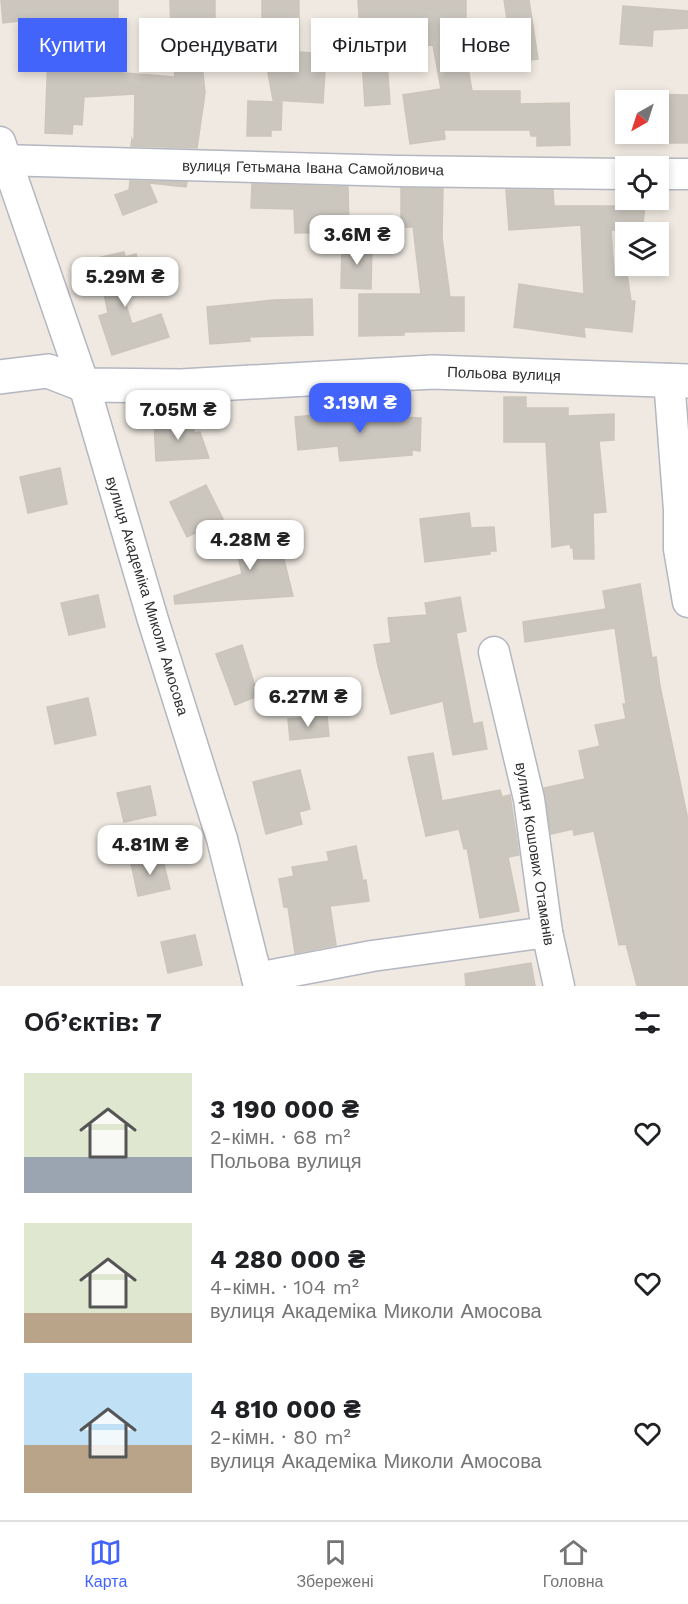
<!DOCTYPE html>
<html lang="uk">
<head>
<meta charset="utf-8">
<style>
  :root { --surface:#fff; --page:#f6f6f6; --text:#202124; --muted:#757577; --line:#e0e0e0; --accent:#4264fb }
  body { margin:0; font-family:"Work Sans",sans-serif; background:var(--page); color:var(--text); height:100vh; display:flex; flex-direction:column; font-size:22px; white-space:nowrap }
  * { box-sizing:border-box; margin:0 }
  p { font-size:20px; color:var(--muted) }
  .icon { flex:none; width:33px; height:33px; fill:none; stroke:currentColor; stroke-width:2; stroke-linecap:round; stroke-linejoin:round }
  .map { position:relative; height:986px; overflow:hidden }
  .sheet { display:flex; flex-direction:column; background:var(--surface); flex:1 }
  .sheet>* { flex:none }
  .banner { position:absolute; left:18px; top:18px; width:652px; height:54px; display:flex; gap:12px }
  .needle { width:39px; rotate:219deg }
  .buttons { position:absolute; left:615px; top:90px; display:grid; gap:12px }
  .buttons a { display:grid; place-items:center; width:54px; height:54px; border-radius:0px; background:var(--surface); box-shadow:0 3px 9px #0003; font-size:30px }
  .price { position:absolute; translate:-50% -51px; padding:0 14px; border-radius:12px; background:#fff; color:#222; font-size:20px; line-height:39px; filter:drop-shadow(0 2px 3px #0008) }
  .price::after { content:''; position:absolute; left:50%; top:36px; width:18px; height:14px; margin-left:-9px; background:inherit; clip-path:polygon(0 0,100% 0,50% 100%) }
  .price.on { background:var(--accent); color:#fff }
  ul { padding:0; list-style:none }
  li { display:flex; align-items:center; gap:18px; height:150px; padding:0 24px }
  li span { display:grid; place-items:center; flex:none; width:168px; height:120px; border-radius:0px; color:#555 }
  li>.icon { margin-inline-start:auto }
  span .icon { width:72px; height:72px; fill:#fffc; stroke-width:1 }
  li b { font-size:26px }
  h2 { display:flex; justify-content:space-between; align-items:center; height:72px; padding:0 24px; font-size:26px }
  .tag { padding:0 21px; border-radius:0px; background:var(--surface); box-shadow:0 3px 9px #0003; font-size:21px; line-height:54px }
  .tag.on { background:var(--accent); color:#fff }
  .tab-bar { display:flex; justify-content:space-around; align-items:center; height:84px; border-top:2px solid var(--line); background:var(--surface); font-size:16px; color:var(--muted) }
  .tab-bar a { display:grid; justify-items:center; gap:3px }
  .tab-bar .on { color:var(--accent) }
  .map>svg:first-child { display:block }
  .building { fill:#cbc7bf; stroke:#cbc5ba; stroke-width:1.5 }
  .lines { fill:none; stroke-linecap:round; stroke-linejoin:round }
  .minor-casing { stroke:#b4b7c1; stroke-width:33 }
  .tertiary-casing { stroke:#b4b7c1; stroke-width:36 }
  .minor { stroke:#fff; stroke-width:30 }
  .tertiary { stroke:#fff; stroke-width:33 }
  .labels { text-anchor:middle; stroke-width:6; stroke-linejoin:round; paint-order:stroke }
  .street-label { font-size:15px; fill:#2e2e2e; stroke:#fff }
</style>
</head>
<body>
<div class="map">
<svg width="688" height="986" viewBox="0 0 688 986">
  <rect width="100%" height="100%" fill="#efe9e1"/>
  <g class="building">
    <polygon points="1,0 118,0 118,25 110,25 112,72 175,77 171,36 170,0 215,0 215,23 198,23 205,93 197,148 131,146 132,139 134,144 135,94 84,97 82,125 73,124 72,134 45,133 48,55 29,55 28,20 3,23"/>
    <polygon points="262,0 299,0 299,52 326,54 323,103 273,100 262,40"/>
    <polygon points="358,0 466,0 466,23 460,23 472,91 520,91 520,104 569,103 570,145 537,146 537,136 531,136 530,130 444,130 445,139 410,144 403,95 441,89 433,45 386,48 390,104 365,106"/>
    <polygon points="504,0 529,0 538,59 514,63"/>
    <polygon points="623,6 688,11 688,28 653,30 652,46 620,44"/>
    <polygon points="640,94 688,95 688,143 639,143 639,134 658,134 658,100 640,100"/>
    <polygon points="248,101 282,102 281,130 271,130 271,136 247,136"/>
    <polygon points="130,181 187,182 186,187 149,183 157,202 123,215 115,195 129,190"/>
    <polygon points="252,184 348,187 349,232 295,233 294,209 251,208"/>
    <polygon points="401,188 443,189 442,238 450,297 464,297 464,331 404,332 404,335 359,336 359,294 421,294 413,227 401,227"/>
    <polygon points="506,190 553,190 554,206 645,206 642,230 611,230 614,275 627,274 631,301 635,301 632,332 584,327 585,337 514,327 519,284 584,294 581,225 509,230"/>
    <polygon points="342,243 372,244 371,289 341,288"/>
    <polygon points="124,252 125,257 136,254 140,276 118,280 132,324 161,314 169,337 112,355 99,316 108,313 97,258"/>
    <polygon points="312,299 313,335 249,337 250,341 210,344 207,307 274,300"/>
    <polygon points="504,397 526,397 526,408 568,408 568,416 614,414 614,440 599,441 606,512 593,513 594,559 574,559 573,548 571,548 570,544 552,547 546,442 504,442"/>
    <polygon points="377,407 377,416 421,418 420,451 412,450 412,455 340,461 338,446 298,450 295,417 336,413 336,410"/>
    <polygon points="194,419 194,433 200,432 209,458 156,461 154,421"/>
    <polygon points="60,468 67,504 28,513 20,477"/>
    <polygon points="206,485 223,519 187,537 170,502"/>
    <polygon points="469,513 471,528 494,527 496,551 490,551 490,554 425,562 420,519"/>
    <polygon points="275,523 293,596 175,604 174,596 242,574 233,533"/>
    <polygon points="640,584 652,658 656,657 660,686 688,820 688,986 637,986 626,944 619,945 594,831 574,835 573,829 551,834 544,788 585,779 579,751 600,746 595,725 626,719 623,704 626,704 615,628 525,642 523,622 606,609 603,591"/>
    <polygon points="98,595 105,627 69,635 61,603"/>
    <polygon points="460,597 466,631 456,633 473,724 482,722 487,749 453,755 443,701 391,714 378,666 374,645 391,643 388,618 427,615 425,603"/>
    <polygon points="242,645 258,696 235,705 216,654"/>
    <polygon points="88,698 96,735 55,744 47,707"/>
    <polygon points="327,716 329,736 290,740 288,719"/>
    <polygon points="433,753 442,801 500,790 502,797 510,795 519,855 508,857 519,911 480,918 467,848 464,849 459,829 426,836 408,757"/>
    <polygon points="300,770 310,809 299,812 302,824 266,834 253,782"/>
    <polygon points="150,786 156,815 124,822 117,793"/>
    <polygon points="356,846 363,881 366,880 369,901 330,906 336,945 295,953 288,907 284,907 279,879 294,876 292,867 329,861 327,852"/>
    <polygon points="162,856 170,889 138,896 131,863"/>
    <polygon points="195,935 202,965 168,973 161,942"/>
    <polygon points="531,963 535,986 466,986 465,974"/>
  </g>
  <g class="lines">
    <defs>
      <g id="minor">
        <polyline points="0,142 84,385 153,620 222,839 259,986"/>
        <polyline points="0,160 397,171 626,174"/>
        <polyline points="658,174 688,174"/>
        <polyline points="669,379 679,510 679,549 688,602"/>
        <polyline points="494,652 529,799 547,932 559,986"/>
        <polyline points="257,978 372,956 547,932"/>
      </g>
      <polyline id="tertiary" points="0,377 48,371 84,385 181,386 433,372 688,381"/>
    </defs>
    <use href="#minor" class="minor-casing"/>
    <use href="#tertiary" class="tertiary-casing"/>
    <use href="#minor" class="minor"/>
    <use href="#tertiary" class="tertiary"/>
  </g>
  <g class="labels">
    <g class="street-label">
      <text transform="translate(313 168) rotate(1)" y="5">вулиця Гетьмана Івана Самойловича</text>
      <text transform="translate(504 374) rotate(2)" y="5">Польова вулиця</text>
      <text transform="translate(147 596) rotate(73)" y="5">вулиця Академіка Миколи Амосова</text>
      <text transform="translate(535 854) rotate(81)" y="5">вулиця Кошових Отаманів</text>
    </g>
  </g>
</svg>
<div class="buttons">
<a><svg class="needle" viewBox="-14 -14 28 28"><path d="M0-13l5 13h-10z" fill="#e53935"/><path d="M0 13l5-13h-10z" fill="#757577"/></svg></a>
<a><svg class="icon" aria-label="locate" viewBox="0 0 24 24"><circle cx="12" cy="12" r="6"/><path d="M12 2v4M12 18v4M2 12h4M18 12h4"/></svg></a>
<a><svg class="icon" aria-label="layers" viewBox="0 0 24 24"><path d="M12 4l9 5-9 5-9-5zM3 14l9 5 9-5"/></svg></a>
</div>
<b class="price" style="left:357px;top:266px">3.6M ₴</b>
<b class="price" style="left:125px;top:308px">5.29M ₴</b>
<b class="price on" style="left:360px;top:434px">3.19M ₴</b>
<b class="price" style="left:178px;top:441px">7.05M ₴</b>
<b class="price" style="left:250px;top:571px">4.28M ₴</b>
<b class="price" style="left:308px;top:728px">6.27M ₴</b>
<b class="price" style="left:150px;top:876px">4.81M ₴</b>
<div class="banner">
<a class="tag on">Купити</a>
<a class="tag">Орендувати</a>
<a class="tag">Фільтри</a>
<a class="tag">Нове</a>
</div>
</div>
<section class="sheet">
<h2>Об’єктів: 7<svg class="icon" aria-label="filters" viewBox="0 0 24 24"><path d="M4 7h16M4 17h16"/><circle cx="9" cy="7" r="2"/><circle cx="15" cy="17" r="2"/></svg></h2>
<ul>
<li><span style="background:linear-gradient(#dfe7d0 70%,#9aa5b1 0)"><svg class="icon" aria-label="home" viewBox="0 0 24 24"><path d="M3 11l9-7 9 7M6 9v11h12V9"/></svg></span><div><b>3 190 000 ₴</b><p>2-кімн. · 68 m²</p><p>Польова вулиця</p></div><svg class="icon" aria-label="heart" viewBox="0 0 24 24"><path d="M12 20l-8-8c-3-5 5-10 8-4 3-6 11-1 8 4z"/></svg></li>
<li><span style="background:linear-gradient(#dfe7d0 75%,#b9a48a 0)"><svg class="icon" aria-label="home" viewBox="0 0 24 24"><path d="M3 11l9-7 9 7M6 9v11h12V9"/></svg></span><div><b>4 280 000 ₴</b><p>4-кімн. · 104 m²</p><p>вулиця Академіка Миколи Амосова</p></div><svg class="icon" aria-label="heart" viewBox="0 0 24 24"><path d="M12 20l-8-8c-3-5 5-10 8-4 3-6 11-1 8 4z"/></svg></li>
<li><span style="background:linear-gradient(#bfe0f5 60%,#b9a48a 0)"><svg class="icon" aria-label="home" viewBox="0 0 24 24"><path d="M3 11l9-7 9 7M6 9v11h12V9"/></svg></span><div><b>4 810 000 ₴</b><p>2-кімн. · 80 m²</p><p>вулиця Академіка Миколи Амосова</p></div><svg class="icon" aria-label="heart" viewBox="0 0 24 24"><path d="M12 20l-8-8c-3-5 5-10 8-4 3-6 11-1 8 4z"/></svg></li>
</ul>
</section>
<nav class="tab-bar">
<a class="on"><svg class="icon" aria-label="map" viewBox="0 0 24 24"><path d="M3 6l6-2 6 2 6-2v14l-6 2-6-2-6 2zM9 4v14M15 6v14"/></svg>Карта</a>
<a><svg class="icon" aria-label="saved" viewBox="0 0 24 24"><path d="M7 4h10v16l-5-4-5 4z"/></svg>Збережені</a>
<a><svg class="icon" aria-label="home" viewBox="0 0 24 24"><path d="M3 11l9-7 9 7M6 9v11h12V9"/></svg>Головна</a>
</nav>
</body>
</html>
